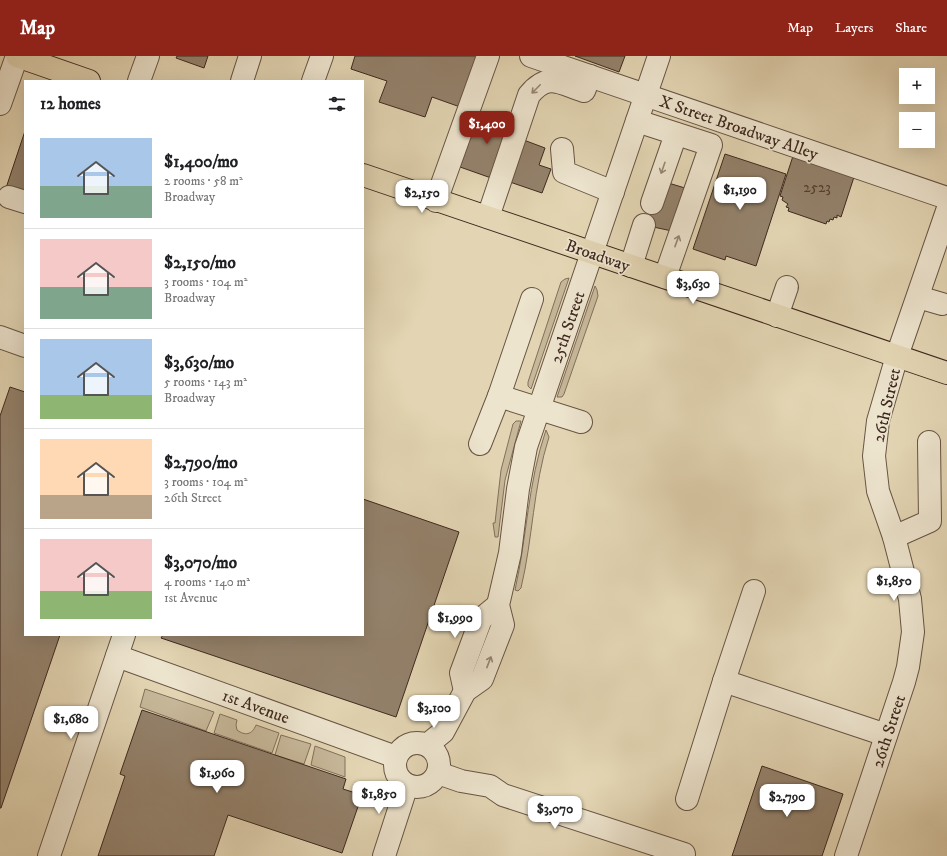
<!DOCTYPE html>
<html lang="en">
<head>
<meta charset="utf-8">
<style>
  :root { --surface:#fff; --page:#f2f2f2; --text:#202124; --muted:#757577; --line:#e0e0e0; --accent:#8f2418 }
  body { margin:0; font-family:"IM FELL DW Pica",serif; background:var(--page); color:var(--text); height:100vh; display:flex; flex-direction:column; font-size:15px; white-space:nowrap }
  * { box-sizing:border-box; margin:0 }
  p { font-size:13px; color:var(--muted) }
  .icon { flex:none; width:22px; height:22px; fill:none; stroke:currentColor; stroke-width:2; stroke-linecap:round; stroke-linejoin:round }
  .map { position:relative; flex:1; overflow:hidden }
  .details { position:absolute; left:24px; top:24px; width:340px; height:556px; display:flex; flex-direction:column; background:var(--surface); border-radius:0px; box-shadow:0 4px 16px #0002 }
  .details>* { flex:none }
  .fabs { position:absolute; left:899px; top:12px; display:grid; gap:8px }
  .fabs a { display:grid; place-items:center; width:36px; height:36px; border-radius:0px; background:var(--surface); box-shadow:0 4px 16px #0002; font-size:20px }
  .price { position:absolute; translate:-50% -34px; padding:0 9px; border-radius:8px; background:#fff; color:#222; font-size:13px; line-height:26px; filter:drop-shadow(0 1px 2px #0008) }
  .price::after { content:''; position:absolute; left:50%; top:24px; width:12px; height:9px; margin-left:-6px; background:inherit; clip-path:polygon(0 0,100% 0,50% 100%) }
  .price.current { background:var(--accent); color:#fff }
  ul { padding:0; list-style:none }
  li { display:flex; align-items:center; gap:12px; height:100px; padding:0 16px }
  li+li { border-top:1px solid var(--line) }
  li span { display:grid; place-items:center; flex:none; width:112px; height:80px; border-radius:0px; color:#555 }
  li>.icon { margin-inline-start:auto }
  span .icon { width:48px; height:48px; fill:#fffc; stroke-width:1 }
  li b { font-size:17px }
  h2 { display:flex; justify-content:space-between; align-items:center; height:48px; padding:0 16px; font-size:17px }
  header { display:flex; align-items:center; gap:24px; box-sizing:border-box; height:56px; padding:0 20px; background:var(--accent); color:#fff }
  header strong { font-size:19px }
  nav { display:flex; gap:22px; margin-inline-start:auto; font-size:14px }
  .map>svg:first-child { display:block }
  .green { fill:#c7b89a; stroke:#82705c }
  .building { fill:#94826c; stroke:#3e291f }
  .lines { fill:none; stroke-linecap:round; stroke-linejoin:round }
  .minor-casing { stroke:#675444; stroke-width:24 }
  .major-casing { stroke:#3e291f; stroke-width:24 }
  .minor { stroke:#ede4ce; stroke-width:22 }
  .major { stroke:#e3d5b3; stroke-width:22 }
  .oneway { stroke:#968676 }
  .labels { text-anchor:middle; stroke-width:3.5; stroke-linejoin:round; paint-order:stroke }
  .number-label { font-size:15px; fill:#543f32 }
  .street-label { font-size:17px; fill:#3e291f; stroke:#ede4ce }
</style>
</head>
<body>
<header>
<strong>Map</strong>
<nav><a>Map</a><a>Layers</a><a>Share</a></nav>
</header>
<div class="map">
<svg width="947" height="800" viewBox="0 0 947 800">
  <rect width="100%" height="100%" fill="#e3d5b3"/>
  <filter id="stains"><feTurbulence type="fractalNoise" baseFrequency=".005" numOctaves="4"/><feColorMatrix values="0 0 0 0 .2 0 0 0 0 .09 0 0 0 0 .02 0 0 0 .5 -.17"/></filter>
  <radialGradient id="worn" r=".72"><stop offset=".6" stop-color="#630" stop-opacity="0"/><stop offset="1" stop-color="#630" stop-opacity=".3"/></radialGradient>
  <g class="green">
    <polygon points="569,222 531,333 528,330 528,326 561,226 565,223"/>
    <polygon points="595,230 597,234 598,240 564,338 562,341 557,341"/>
    <polygon points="516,365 521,365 505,424 498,481 495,481 493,467 495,467 501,414 513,368"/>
    <path d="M546,374l3,7c-16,50 -16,101 -28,151l-3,3 -3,-1c12,-53 13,-108 31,-160z"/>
    <polygon points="145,633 214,656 206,675 140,651"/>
    <path d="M220,658l17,6 -1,5 1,5c8,6 15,5 19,-5l23,8 -7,20 -58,-20z"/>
    <polygon points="281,679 311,688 304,708 275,699"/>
    <polygon points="315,690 345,701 345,721 311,709"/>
  </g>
  <g class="building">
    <polygon points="177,0 208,0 204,12 176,2"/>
    <polygon points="355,0 481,0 463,52 432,41 425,61 379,46 387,25 351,13"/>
    <polygon points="575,0 625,0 619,16"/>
    <polygon points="479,56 513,67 494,123 460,111"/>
    <polygon points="25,75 25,139 6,132"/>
    <polygon points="521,83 545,92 539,109 551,113 542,137 507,125"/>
    <polygon points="725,98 786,118 756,210 726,200 725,204 693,193"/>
    <polygon points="793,100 854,121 841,161 837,159 837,162 834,161 833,164 830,163 829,166 827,165 826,168 788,155 789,152 786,151 788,148 782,144 783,141 780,140"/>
    <polygon points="665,126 685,132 672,175 644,169 651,147"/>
    <polygon points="10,331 25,336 25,579 60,579 1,752 0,752 0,360"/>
    <polygon points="363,443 459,476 396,661 161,582 163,579 363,579"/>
    <polygon points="142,654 346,723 343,733 362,739 342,797 228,759 214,800 98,800 125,720 120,718"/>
    <polygon points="762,710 843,738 822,800 732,800"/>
  </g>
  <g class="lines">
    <defs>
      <g id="minor">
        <polyline points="531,0 947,142"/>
        <polyline points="139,25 148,0"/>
        <polyline points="242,25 250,0"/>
        <polyline points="313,25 322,0"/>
        <polyline points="0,48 17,0"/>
        <polyline points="637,65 711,89 665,221"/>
        <polyline points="562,93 564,116 613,136"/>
        <polyline points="9,141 25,146"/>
        <polyline points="436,145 488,0"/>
        <polyline points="652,147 676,78"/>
        <path d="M488,161l41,-122c19,-23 30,-12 55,-4l6,-15"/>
        <polyline points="631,210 644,169"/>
        <polyline points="918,241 942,248"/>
        <polyline points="777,260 787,231"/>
        <polyline points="0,281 25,290"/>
        <polyline points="499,340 581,366"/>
        <polyline points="480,388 499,340 532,243"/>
        <polyline points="894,481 930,465 929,386"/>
        <polyline points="754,535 724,625 886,679"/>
        <polyline points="117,600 396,701"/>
        <polyline points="465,635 461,617 481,563 498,549"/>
        <circle cx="417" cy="709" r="22"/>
        <polyline points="427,689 443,676 465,635 482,623 503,569 498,549 510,497 518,433 526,391 659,0"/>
        <polyline points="438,717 461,725 490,730 503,739 684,798"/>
        <polyline points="687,743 724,625"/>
        <polyline points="49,800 124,579"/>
        <polyline points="384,800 407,729"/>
        <polyline points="846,800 904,626 908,611 913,576 910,543 894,481 878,435 874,400 878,365 897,300 947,155"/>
      </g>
      <g id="major">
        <polyline points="17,0 89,25"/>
        <polyline points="363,119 947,317"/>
      </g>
    </defs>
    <use href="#minor" class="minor-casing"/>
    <use href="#major" class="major-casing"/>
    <use href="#minor" class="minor"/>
    <use href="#major" class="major"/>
  </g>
  <defs><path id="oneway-shaft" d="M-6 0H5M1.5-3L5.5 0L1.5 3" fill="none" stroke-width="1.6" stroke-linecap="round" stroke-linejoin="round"/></defs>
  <g class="oneway">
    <use href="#oneway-shaft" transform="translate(536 33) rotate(135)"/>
    <use href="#oneway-shaft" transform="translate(663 112) rotate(109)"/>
    <use href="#oneway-shaft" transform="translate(677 185) rotate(-70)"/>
    <use href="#oneway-shaft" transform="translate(489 606) rotate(-69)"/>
  </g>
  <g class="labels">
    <g class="number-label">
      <text x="817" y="136">2523</text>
    </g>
    <g class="street-label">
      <text transform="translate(739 71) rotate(19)" y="6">X Street Broadway Alley</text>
      <text transform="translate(598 199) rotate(19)" y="6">Broadway</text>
      <text transform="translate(567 271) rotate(-71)" y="6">25th Street</text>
      <text transform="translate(886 349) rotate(-77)" y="6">26th Street</text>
      <text transform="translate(256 650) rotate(20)" y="6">1st Avenue</text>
      <text transform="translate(888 675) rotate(-72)" y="6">26th Street</text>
    </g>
  </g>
  <rect width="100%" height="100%" filter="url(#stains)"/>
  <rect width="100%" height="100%" fill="url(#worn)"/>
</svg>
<div class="fabs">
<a>+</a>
<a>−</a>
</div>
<b class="price current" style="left:487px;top:89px">$1,400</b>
<b class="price" style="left:740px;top:155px">$1,190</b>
<b class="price" style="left:422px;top:158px">$2,150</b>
<b class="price" style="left:693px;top:249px">$3,630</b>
<b class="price" style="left:894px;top:546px">$1,850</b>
<b class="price" style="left:455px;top:583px">$1,990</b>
<b class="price" style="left:434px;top:673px">$3,100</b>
<b class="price" style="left:71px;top:684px">$1,680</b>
<b class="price" style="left:217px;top:738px">$1,960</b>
<b class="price" style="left:379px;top:759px">$1,850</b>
<b class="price" style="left:787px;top:762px">$2,790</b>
<b class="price" style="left:555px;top:774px">$3,070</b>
<section class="details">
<h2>12 homes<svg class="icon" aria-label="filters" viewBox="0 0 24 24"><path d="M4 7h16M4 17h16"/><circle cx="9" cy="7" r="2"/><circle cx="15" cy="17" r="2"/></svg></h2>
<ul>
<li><span style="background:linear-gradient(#a9c7e8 60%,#7fa58c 0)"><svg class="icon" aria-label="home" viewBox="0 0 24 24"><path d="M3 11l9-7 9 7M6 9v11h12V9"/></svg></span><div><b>$1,400/mo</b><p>2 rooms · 58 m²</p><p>Broadway</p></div></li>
<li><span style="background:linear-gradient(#f6c9c9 60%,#7fa58c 0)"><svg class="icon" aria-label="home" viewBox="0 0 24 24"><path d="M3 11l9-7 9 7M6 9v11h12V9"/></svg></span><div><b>$2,150/mo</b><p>3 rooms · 104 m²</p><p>Broadway</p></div></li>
<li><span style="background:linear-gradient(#a9c7e8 70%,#8fb573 0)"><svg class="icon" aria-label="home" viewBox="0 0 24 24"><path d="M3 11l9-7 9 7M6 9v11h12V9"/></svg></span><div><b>$3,630/mo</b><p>5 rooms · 143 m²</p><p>Broadway</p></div></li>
<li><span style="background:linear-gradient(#ffd9b3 70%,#b9a48a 0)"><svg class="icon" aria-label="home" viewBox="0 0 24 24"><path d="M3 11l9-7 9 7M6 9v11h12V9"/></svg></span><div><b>$2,790/mo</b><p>3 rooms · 104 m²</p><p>26th Street</p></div></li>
<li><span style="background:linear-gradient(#f6c9c9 65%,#8fb573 0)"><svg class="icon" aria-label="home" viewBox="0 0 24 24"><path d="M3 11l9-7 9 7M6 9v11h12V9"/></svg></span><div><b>$3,070/mo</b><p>4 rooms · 140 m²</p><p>1st Avenue</p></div></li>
</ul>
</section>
</div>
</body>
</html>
